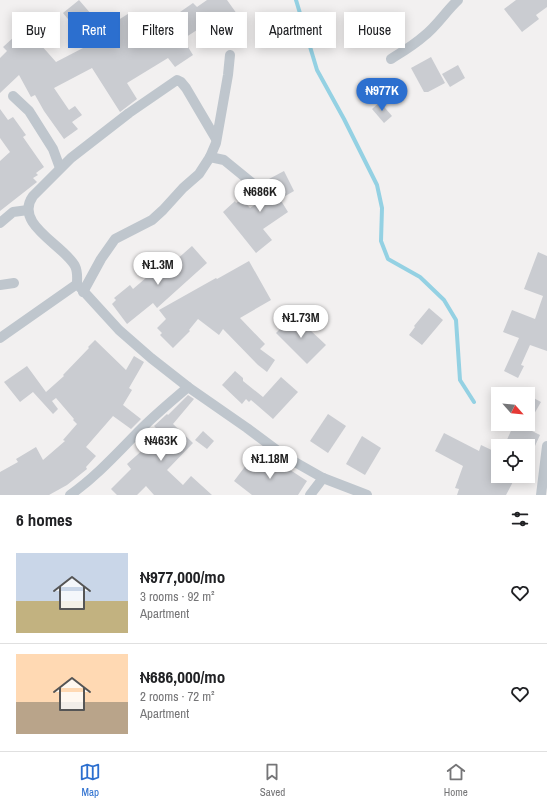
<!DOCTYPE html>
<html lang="en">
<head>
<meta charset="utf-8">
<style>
  :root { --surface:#fff; --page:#f2f2f2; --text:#202124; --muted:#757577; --line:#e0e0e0; --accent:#2c6fcf }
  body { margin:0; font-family:"Archivo Narrow",sans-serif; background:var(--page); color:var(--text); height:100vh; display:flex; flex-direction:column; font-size:15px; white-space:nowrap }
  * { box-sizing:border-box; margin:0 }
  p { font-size:13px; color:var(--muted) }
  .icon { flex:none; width:22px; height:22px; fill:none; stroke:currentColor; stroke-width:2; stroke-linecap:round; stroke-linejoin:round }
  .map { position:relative; height:495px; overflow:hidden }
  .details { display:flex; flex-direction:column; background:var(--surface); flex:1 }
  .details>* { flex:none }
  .banner { position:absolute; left:12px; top:12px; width:523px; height:36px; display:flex; gap:8px }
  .needle { width:26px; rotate:117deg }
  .fabs { position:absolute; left:491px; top:387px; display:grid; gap:8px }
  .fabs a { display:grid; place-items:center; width:44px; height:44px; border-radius:0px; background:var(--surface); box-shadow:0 2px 10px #0003; font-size:20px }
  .price { position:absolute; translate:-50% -34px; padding:0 9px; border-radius:14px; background:#fff; color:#222; font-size:13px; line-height:26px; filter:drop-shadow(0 1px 2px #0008) }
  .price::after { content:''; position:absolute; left:50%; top:24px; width:12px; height:9px; margin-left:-6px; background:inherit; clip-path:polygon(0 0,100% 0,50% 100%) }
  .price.selected { background:var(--accent); color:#fff }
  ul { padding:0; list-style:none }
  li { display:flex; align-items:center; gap:12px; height:100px; padding:0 16px }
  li+li { border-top:1px solid var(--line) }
  li span { display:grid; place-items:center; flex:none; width:112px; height:80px; border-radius:0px; color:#555 }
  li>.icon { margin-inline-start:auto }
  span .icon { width:48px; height:48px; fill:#fffc; stroke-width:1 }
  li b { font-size:17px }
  h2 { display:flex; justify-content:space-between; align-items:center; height:48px; padding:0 16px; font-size:17px }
  .pill { padding:0 14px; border-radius:0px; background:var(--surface); box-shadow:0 2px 10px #0003; font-size:14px; line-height:36px }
  .pill.selected { background:var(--accent); color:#fff }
  .tabs { display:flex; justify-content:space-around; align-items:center; height:56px; border-top:1px solid var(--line); background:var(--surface); font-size:11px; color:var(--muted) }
  .tabs a { display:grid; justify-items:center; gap:2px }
  .tabs .selected { color:var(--accent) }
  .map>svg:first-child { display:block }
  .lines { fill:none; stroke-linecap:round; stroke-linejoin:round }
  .stream { stroke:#94d1e3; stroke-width:4 }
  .building { fill:#caccd1 }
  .minor { stroke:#bfc6cd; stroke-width:10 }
</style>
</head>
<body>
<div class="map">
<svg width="547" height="495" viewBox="0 0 547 495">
  <rect width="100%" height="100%" fill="#f2f0f0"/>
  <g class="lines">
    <polyline class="stream" points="296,0 317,70 344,119 377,185 382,208 381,241 388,259 420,277 444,300 456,320 460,380 474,402"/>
  </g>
  <g class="building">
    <polygon points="79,0 104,29 131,12 145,33 169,17 170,19 193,3 197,7 207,0 227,0 242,21 224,34 214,19 183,39 193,55 175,67 168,58 127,83 137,99 120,112 92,68 54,88 69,110 75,106 82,115 72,122 78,129 64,139 44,111 35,95 31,97 19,75 0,93 0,58 7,51 3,47 25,27 56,62 83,48 81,45 87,42 63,13"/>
    <polygon points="516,0 547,0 547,7 536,15 539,19 522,32 504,9"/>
    <polygon points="431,57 445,83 428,92 424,92 411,68"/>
    <polygon points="458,65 465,78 450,87 442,74"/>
    <polygon points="380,102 392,116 384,123 372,109"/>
    <polygon points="0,109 8,120 13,117 26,135 23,137 44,167 36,173 38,175 33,178 37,182 0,211 0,161 10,152 0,138"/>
    <polygon points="284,171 294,191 280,199 288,212 263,229 272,240 256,253 223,212 235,201 236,203 242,199 250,208 275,191 269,179"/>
    <polygon points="192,246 207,263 157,308 153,303 127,324 112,304 116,300 114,298 130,285 133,289 154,271 158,276"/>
    <polygon points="538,252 547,256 547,351 530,345 521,365 524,366 518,378 504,371 519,338 503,332 512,310 535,319 543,296 524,289"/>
    <polygon points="249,261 271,300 240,318 265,344 260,349 275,360 267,372 258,365 223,329 219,335 198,319 189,330 190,331 173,348 160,335 162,333 157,328 166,319 159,310 216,278 217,279"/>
    <polygon points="429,308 443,320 422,345 409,335 415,327 414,326"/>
    <polygon points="294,315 326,345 307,364 276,333"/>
    <polygon points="95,340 126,370 134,356 144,362 129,388 132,390 123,405 141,419 131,429 113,416 86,447 96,456 86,467 87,469 67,485 49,495 0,495 0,472 18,462 16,459 36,447 43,460 65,441 63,440 77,424 73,420 74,419 56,398 52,401 58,409 53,414 33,392 20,402 4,382 27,366 46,392 64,376 63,375 89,348 88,347"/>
    <polygon points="235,371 243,378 243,381 263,397 281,377 298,392 273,419 251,400 249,402 246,399 242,404 222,385"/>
    <polygon points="188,395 194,399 173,424 193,443 167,470 183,485 191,476 212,495 154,495 146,486 137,495 117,495 111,489 131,469 127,464 155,439 153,437 159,431 154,426 167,414 168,415"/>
    <polygon points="528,395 541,402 526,428 540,435 535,446 531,445 530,446 514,446 506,442 514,424 528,424"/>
    <polygon points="328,414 346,426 328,453 310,441"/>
    <polygon points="203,431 214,441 207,449 195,440"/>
    <polygon points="444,433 479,451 481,445 498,453 498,476 516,476 506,495 457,495 459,489 455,488 463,466 435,451"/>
    <polygon points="362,436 381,448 365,475 346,464"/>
    <polygon points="250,460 266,472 275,460 307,481 298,495 252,495 234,481"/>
  </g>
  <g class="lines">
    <g class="minor">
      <path d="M391,59c11,-7 23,-14 33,-23 13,-10 22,-25 34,-36"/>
      <polyline points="13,96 29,111 53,149 60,168"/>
      <path d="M216,139l-30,-51 -5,-6 -4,-2 -48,33 -58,45 -38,38c-20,28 31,49 42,70 3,6 2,11 2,18l42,46 32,28 37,29 59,41 39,29 37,21 44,17"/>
      <polyline points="210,157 224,160 257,187"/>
      <polyline points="0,223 13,212 28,210"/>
      <polyline points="0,285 14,283"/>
      <polyline points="83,292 101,259 115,239 152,220 163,210 183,188 199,174 210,157 216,143 228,75 230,55"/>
      <polyline points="0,338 77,284"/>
      <path d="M70,495c27,-19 49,-44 72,-67 15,-15 31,-28 46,-41"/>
      <polyline points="310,495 323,478"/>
      <polyline points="541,495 547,446"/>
    </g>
  </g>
</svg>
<div class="fabs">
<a><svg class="needle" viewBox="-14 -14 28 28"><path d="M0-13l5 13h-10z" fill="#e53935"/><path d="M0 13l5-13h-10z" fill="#757577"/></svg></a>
<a><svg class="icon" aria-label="locate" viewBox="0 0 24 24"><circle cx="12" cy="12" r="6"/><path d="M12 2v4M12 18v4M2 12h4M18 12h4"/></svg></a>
</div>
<b class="price selected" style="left:382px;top:112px">₦977K</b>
<b class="price" style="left:260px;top:213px">₦686K</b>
<b class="price" style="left:158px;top:286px">₦1.3M</b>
<b class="price" style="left:301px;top:339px">₦1.73M</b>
<b class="price" style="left:161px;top:462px">₦463K</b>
<b class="price" style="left:270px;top:480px">₦1.18M</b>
<div class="banner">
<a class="pill">Buy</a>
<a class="pill selected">Rent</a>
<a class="pill">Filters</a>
<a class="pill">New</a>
<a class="pill">Apartment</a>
<a class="pill">House</a>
</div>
</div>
<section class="details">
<h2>6 homes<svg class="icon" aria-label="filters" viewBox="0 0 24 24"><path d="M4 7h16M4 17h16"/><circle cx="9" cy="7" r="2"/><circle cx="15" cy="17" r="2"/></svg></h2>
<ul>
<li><span style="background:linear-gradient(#c9d6e8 60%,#c2b280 0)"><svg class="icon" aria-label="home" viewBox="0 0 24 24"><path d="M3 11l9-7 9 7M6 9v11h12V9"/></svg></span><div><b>₦977,000/mo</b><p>3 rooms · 92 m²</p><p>Apartment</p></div><svg class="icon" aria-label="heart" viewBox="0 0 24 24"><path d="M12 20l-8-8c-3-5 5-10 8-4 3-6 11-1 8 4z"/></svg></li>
<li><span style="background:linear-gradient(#ffd9b3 60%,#b9a48a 0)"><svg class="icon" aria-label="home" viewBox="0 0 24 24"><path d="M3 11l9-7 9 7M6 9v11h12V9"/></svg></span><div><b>₦686,000/mo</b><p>2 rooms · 72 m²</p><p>Apartment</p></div><svg class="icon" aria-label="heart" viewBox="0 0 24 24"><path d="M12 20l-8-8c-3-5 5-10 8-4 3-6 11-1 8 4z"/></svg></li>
</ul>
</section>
<nav class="tabs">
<a class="selected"><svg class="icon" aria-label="map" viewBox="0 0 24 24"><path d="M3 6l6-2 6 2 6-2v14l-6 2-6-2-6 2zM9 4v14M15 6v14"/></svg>Map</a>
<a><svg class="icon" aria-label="saved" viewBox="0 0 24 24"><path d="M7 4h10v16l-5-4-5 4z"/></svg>Saved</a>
<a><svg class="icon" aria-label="home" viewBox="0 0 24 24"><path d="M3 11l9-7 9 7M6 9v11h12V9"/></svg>Home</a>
</nav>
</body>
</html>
